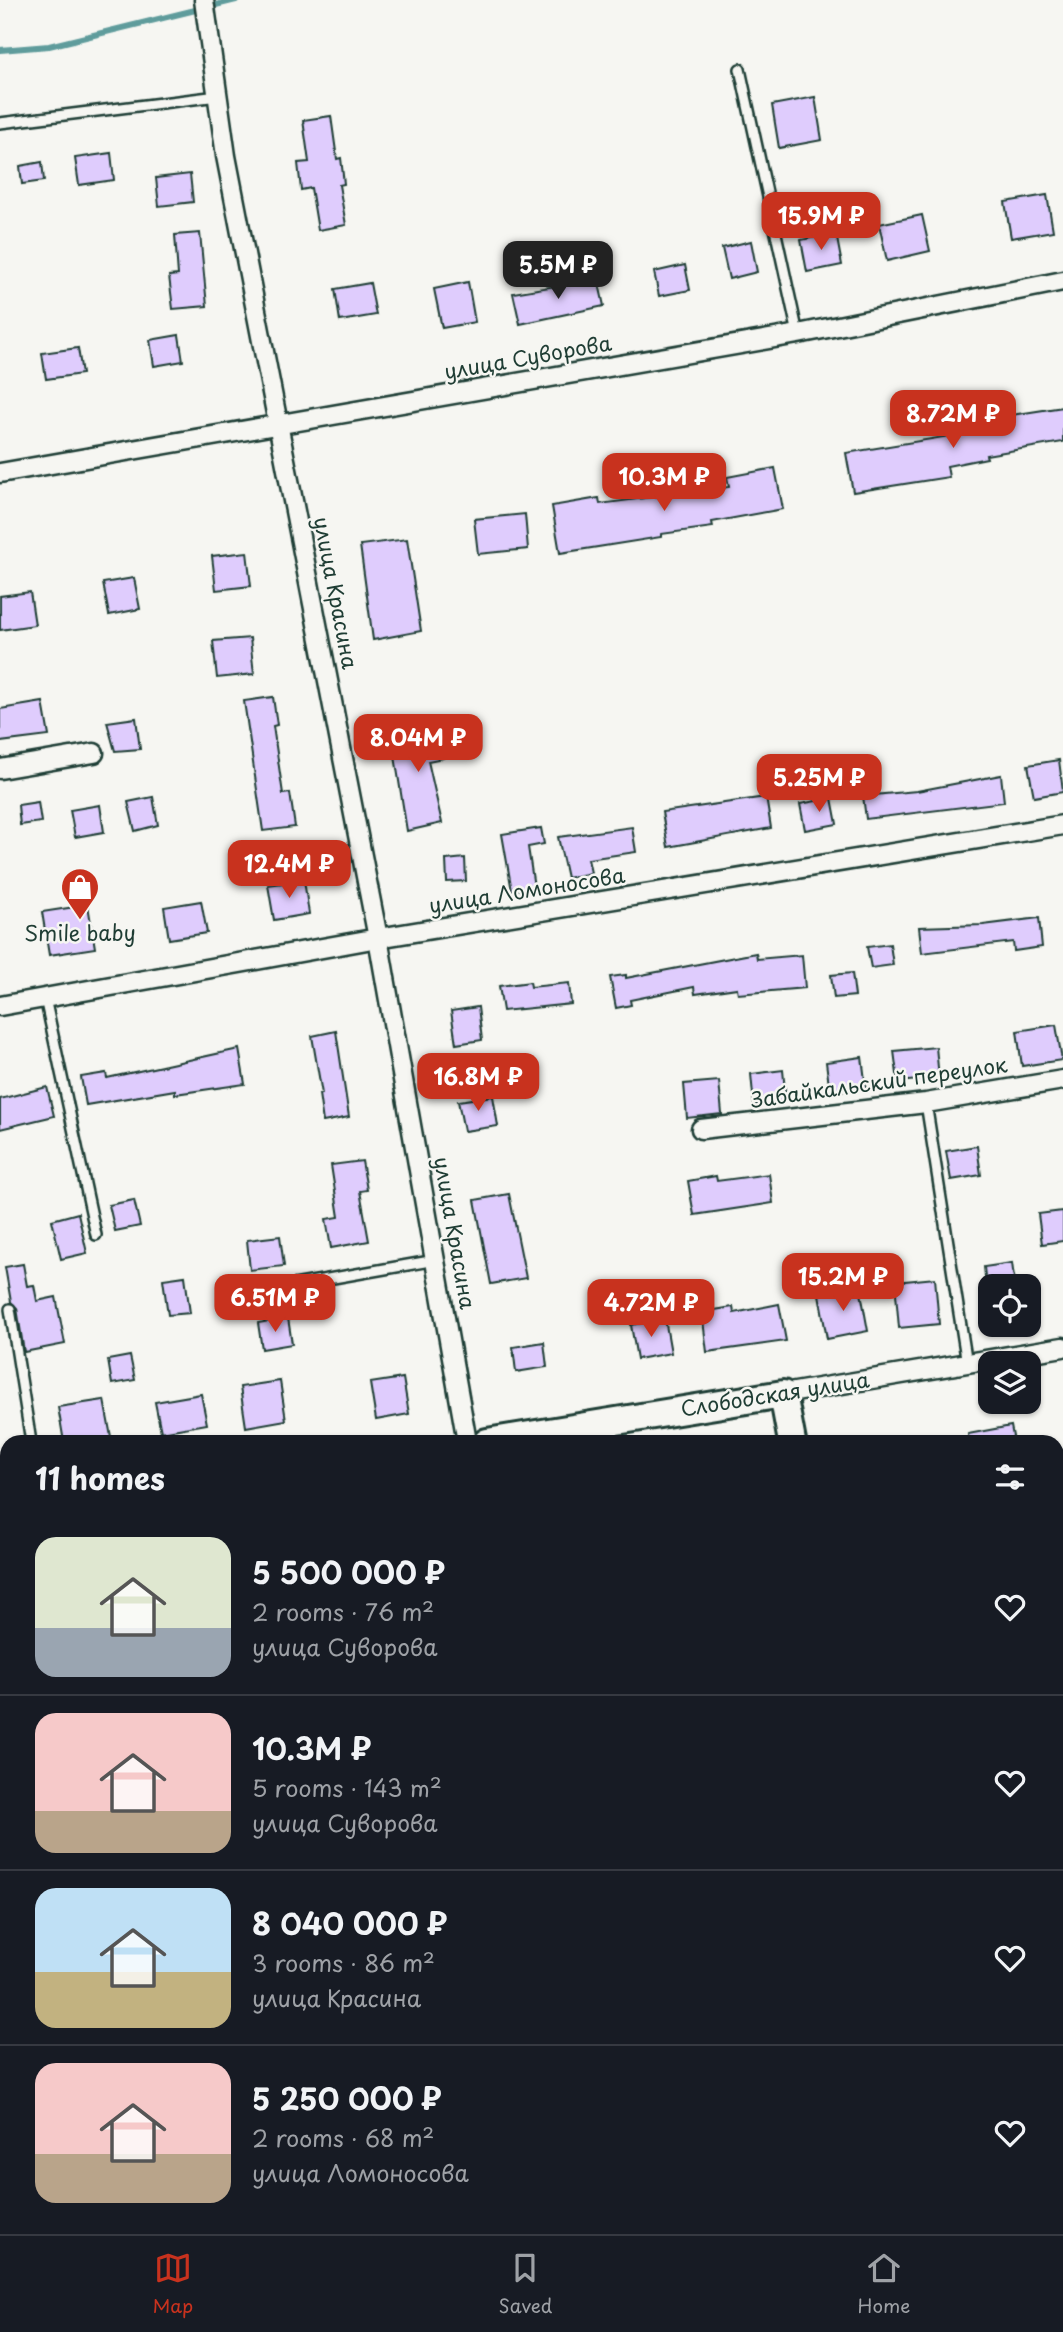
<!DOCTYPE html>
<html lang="en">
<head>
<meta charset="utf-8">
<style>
  :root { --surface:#171b24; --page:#242831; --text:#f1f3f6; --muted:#9ea1a6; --line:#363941; --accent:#c8321e }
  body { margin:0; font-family:"Playpen Sans",sans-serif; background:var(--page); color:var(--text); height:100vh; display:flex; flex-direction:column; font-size:26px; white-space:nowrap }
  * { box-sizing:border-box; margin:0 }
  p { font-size:23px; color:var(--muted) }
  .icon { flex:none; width:38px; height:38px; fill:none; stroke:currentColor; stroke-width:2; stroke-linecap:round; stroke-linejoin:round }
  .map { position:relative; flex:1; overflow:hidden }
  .details { position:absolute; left:0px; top:1435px; width:1064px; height:800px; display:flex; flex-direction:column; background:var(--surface); border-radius:21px 21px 0 0; box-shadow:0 2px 5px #0004 }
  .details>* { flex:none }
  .tools { position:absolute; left:978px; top:1274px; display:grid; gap:14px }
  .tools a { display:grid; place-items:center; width:63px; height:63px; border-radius:14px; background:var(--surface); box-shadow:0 2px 5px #0004; font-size:35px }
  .price { position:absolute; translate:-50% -60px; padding:0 16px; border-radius:14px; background:var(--accent); color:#fff; font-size:23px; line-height:46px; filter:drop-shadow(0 2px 4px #0008) }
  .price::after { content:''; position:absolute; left:50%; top:42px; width:21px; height:16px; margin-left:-10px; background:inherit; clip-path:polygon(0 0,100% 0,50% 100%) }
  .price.on { background:#222; color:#fff }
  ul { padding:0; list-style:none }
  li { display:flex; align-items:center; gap:21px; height:175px; padding:0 35px }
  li+li { border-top:2px solid var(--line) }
  li span { display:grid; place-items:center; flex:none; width:196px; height:140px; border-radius:21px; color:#555 }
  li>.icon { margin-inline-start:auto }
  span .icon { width:84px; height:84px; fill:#fffc; stroke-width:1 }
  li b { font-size:30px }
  h2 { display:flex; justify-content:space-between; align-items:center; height:84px; padding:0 35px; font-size:30px }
  .menu { display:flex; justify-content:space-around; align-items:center; height:98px; border-top:2px solid var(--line); background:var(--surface); font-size:19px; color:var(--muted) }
  .menu a { display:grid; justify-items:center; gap:4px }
  .menu .on { color:var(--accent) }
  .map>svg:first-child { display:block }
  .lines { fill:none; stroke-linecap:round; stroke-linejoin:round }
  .stream { stroke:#5f9c9c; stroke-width:6 }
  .building { fill:#dfccfd; stroke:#1f3d34; stroke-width:2 }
  .lane-casing { stroke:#1f3d34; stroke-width:14 }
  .street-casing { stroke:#1f3d34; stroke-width:23 }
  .secondary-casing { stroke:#1f3d34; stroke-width:32 }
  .lane { stroke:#f6f6f2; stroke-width:9 }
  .street { stroke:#f6f6f2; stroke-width:18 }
  .secondary { stroke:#f6f6f2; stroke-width:26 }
  .labels { text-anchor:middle; stroke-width:5; stroke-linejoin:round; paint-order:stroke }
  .street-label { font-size:21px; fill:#1f3d34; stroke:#f6f6f2 }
  .poi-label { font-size:21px; fill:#1f3d34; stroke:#f6f6f2 }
</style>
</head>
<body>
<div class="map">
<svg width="1063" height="2234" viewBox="0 0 1063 2234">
  <rect width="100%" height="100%" fill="#f6f6f2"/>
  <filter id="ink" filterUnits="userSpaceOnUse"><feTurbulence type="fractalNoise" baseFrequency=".0143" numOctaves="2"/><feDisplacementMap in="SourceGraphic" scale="14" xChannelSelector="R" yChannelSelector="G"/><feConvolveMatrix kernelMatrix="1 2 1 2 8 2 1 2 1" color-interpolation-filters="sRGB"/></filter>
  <g filter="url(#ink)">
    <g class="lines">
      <polyline class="stream" points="0,50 49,46 236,0"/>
    </g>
    <g class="building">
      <polygon points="815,97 822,140 779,148 772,105"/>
      <polygon points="331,116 337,159 341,158 344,184 339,185 346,225 318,230 311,188 301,190 298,163 309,162 303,120"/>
      <polygon points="111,153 114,180 79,185 75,158"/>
      <polygon points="42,162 44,181 22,184 20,166"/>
      <polygon points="190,174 193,202 159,206 156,178"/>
      <polygon points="1047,195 1053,231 1011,238 1005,202"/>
      <polygon points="922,215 930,251 887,261 879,224"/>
      <polygon points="200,233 207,306 173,309 169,276 178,275 175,235"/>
      <polygon points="836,233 842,265 807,272 801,240"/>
      <polygon points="751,241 757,272 729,279 722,248"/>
      <polygon points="685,265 690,290 659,296 654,272"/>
      <polygon points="598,279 604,306 520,324 513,293"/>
      <polygon points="468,282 475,322 442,328 434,289"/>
      <polygon points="370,283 376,315 340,321 335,289"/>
      <polygon points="179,335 183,361 154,366 150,340"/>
      <polygon points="78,348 82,374 46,379 42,353"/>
      <polygon points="1063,407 1063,442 986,455 987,458 947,466 949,477 853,492 846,453 956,435 956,432 987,425 986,419"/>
      <polygon points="775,468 783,509 712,522 713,527 661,534 661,537 560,553 552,506 599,498 600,504 729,487 727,477"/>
      <polygon points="525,514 528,549 478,554 474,519"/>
      <polygon points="407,539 421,631 373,640 360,545"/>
      <polygon points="247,552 251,586 216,590 212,556"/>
      <polygon points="134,578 140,609 109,615 103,583"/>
      <polygon points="30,592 35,625 0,630 0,596"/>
      <polygon points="250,638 254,674 217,678 213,641"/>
      <polygon points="273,697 277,725 273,726 283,794 290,793 295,827 263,831 244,701"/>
      <polygon points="43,702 49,736 0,742 0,709"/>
      <polygon points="136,718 140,749 115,751 107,722"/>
      <polygon points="436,723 443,758 428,761 442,823 407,831 391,731"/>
      <polygon points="1059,760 1063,792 1034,797 1028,765"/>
      <polygon points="1001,775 1004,802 866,819 863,796 917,791"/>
      <polygon points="153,797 158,825 135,831 128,802"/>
      <polygon points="766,797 771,828 668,847 662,812"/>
      <polygon points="832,798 837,824 805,830 800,804"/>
      <polygon points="38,802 41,822 20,825 18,805"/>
      <polygon points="100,805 104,832 75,837 70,810"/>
      <polygon points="632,827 636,852 588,859 591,873 567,878 558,837"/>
      <polygon points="541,828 544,844 528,847 534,887 512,891 502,834"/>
      <polygon points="465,858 466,881 447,882 446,860"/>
      <polygon points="304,880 309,914 274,920 268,885"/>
      <polygon points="201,901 207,933 169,939 164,907"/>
      <polygon points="88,905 95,948 49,955 42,912"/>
      <polygon points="1039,918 1042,947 1014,951 1013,942 922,953 919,927 983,925"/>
      <polygon points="890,944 893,965 871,968 867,947"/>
      <polygon points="756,953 757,959 802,955 805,988 738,994 737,988 695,994 694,987 630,1000 631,1005 616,1008 610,977 626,975 626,978"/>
      <polygon points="852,973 855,996 834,998 831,975"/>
      <polygon points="530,982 531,987 569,983 571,1004 503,1011 499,986"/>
      <polygon points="478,1007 482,1040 456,1044 451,1011"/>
      <polygon points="1056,1025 1062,1060 1022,1066 1017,1031"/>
      <polygon points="336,1031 349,1117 323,1122 319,1094 322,1094 312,1036"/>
      <polygon points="936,1047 939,1078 898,1082 894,1051"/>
      <polygon points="239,1049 245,1084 175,1094 175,1090 86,1105 81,1077 106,1073 107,1078"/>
      <polygon points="862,1057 866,1088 830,1093 826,1062"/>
      <polygon points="783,1070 786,1101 754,1105 751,1074"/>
      <polygon points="719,1081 722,1114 687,1118 684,1084"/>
      <polygon points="47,1087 54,1116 0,1129 0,1099"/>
      <polygon points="493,1096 498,1126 464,1131 458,1101"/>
      <polygon points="977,1146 981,1175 951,1180 946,1151"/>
      <polygon points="362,1161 367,1190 360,1191 369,1241 331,1248 326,1219 339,1217 331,1165"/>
      <polygon points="769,1174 773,1203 694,1215 688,1181 716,1176 717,1181"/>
      <polygon points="509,1194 526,1278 491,1284 475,1200"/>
      <polygon points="134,1200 140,1226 115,1231 109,1205"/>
      <polygon points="1063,1211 1063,1241 1042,1244 1038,1214"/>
      <polygon points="78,1213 87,1253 61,1259 52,1220"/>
      <polygon points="280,1236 284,1266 250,1270 247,1240"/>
      <polygon points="1012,1263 1015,1286 986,1286 984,1267"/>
      <polygon points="23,1264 27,1286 34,1285 37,1301 56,1297 65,1344 24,1352 17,1308 11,1302 5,1267"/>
      <polygon points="185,1276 190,1313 168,1315 163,1279"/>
      <polygon points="935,1278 939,1324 899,1328 895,1282"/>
      <polygon points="860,1287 868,1331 827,1339 819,1294"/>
      <polygon points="779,1304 786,1341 707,1352 702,1312 733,1307 734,1313"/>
      <polygon points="288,1318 292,1344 262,1349 258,1323"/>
      <polygon points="665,1319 671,1353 637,1359 631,1325"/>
      <polygon points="544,1342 547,1367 516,1372 513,1347"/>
      <polygon points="130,1356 135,1380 112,1384 108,1360"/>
      <polygon points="403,1378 409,1414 376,1420 370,1383"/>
      <polygon points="280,1381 286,1420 246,1427 240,1387"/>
      <polygon points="201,1394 207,1424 161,1432 155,1402"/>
      <polygon points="104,1400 112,1442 64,1442 58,1407"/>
      <polygon points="1011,1426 1014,1442 969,1442 968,1434"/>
    </g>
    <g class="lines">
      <defs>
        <g id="lane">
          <polyline points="740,69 798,334"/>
          <polyline points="0,123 218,96"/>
          <polyline points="45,998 96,1235"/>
          <polyline points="926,1103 967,1364"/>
          <polyline points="265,1290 436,1260"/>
          <polyline points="10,1309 31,1442"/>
          <polyline points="0,1858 7,1857"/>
          <polyline points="697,2228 698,2234"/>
        </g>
        <g id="street">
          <polyline points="204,0 226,156 378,938 467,1442"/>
          <polyline points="0,473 798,334 1063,281"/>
          <polyline points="0,769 94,753"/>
          <polyline points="0,1006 378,938 1063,825"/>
          <polyline points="701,1129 926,1103 1063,1080"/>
          <polyline points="783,1394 1063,1347"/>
          <polyline points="193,2228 194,2234"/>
          <polyline points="450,2228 451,2234"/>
        </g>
        <g id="secondary">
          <polyline points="487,1442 783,1394 792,1442"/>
          <polyline points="0,1525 7,1524"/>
          <polyline points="935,2228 936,2234"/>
        </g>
      </defs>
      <use href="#lane" class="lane-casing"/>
      <use href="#street" class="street-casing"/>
      <use href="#secondary" class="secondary-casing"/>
      <use href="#lane" class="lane"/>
      <use href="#street" class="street"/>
      <use href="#secondary" class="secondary"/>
    </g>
  </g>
  <defs>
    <symbol id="shop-pin" viewBox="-11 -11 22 30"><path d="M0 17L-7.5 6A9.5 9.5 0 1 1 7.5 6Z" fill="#c8321e" stroke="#f6f6f2"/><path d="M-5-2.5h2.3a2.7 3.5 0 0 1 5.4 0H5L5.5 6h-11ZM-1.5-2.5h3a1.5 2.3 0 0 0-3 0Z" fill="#fff"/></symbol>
  </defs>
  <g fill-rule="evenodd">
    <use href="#shop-pin" x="58" y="865" width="44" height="60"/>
  </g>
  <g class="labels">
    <g class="street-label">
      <text transform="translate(528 358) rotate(-10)" y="7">улица Суворова</text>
      <text transform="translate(335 593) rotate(79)" y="7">улица Красина</text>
      <text transform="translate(527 891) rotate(-9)" y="7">улица Ломоносова</text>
      <text transform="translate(879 1083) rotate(-8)" y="7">Забайкальский переулок</text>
      <text transform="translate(454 1233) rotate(80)" y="7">улица Красина</text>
      <text transform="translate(775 1395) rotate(-9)" y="7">Слободская улица</text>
    </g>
    <g class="poi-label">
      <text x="80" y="941">Smile baby</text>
    </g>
  </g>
</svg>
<div class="tools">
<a><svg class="icon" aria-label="locate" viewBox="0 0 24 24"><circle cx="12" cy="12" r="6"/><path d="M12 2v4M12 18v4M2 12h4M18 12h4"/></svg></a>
<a><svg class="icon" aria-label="layers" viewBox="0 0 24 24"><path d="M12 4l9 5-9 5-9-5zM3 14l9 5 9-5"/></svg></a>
</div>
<b class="price" style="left:821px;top:252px">15.9M ₽</b>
<b class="price on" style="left:558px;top:301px">5.5M ₽</b>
<b class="price" style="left:953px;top:450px">8.72M ₽</b>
<b class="price" style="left:664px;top:513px">10.3M ₽</b>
<b class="price" style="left:418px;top:774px">8.04M ₽</b>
<b class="price" style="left:819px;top:814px">5.25M ₽</b>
<b class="price" style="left:289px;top:900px">12.4M ₽</b>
<b class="price" style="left:478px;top:1113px">16.8M ₽</b>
<b class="price" style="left:843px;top:1313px">15.2M ₽</b>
<b class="price" style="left:275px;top:1334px">6.51M ₽</b>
<b class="price" style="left:651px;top:1339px">4.72M ₽</b>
<section class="details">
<h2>11 homes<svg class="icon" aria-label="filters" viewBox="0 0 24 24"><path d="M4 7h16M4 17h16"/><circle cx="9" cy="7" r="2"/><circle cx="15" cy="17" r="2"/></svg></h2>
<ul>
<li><span style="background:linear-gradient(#dfe7d0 65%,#9aa5b1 0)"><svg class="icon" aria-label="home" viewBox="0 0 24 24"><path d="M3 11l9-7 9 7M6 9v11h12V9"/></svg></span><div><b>5 500 000 ₽</b><p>2 rooms · 76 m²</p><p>улица Суворова</p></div><svg class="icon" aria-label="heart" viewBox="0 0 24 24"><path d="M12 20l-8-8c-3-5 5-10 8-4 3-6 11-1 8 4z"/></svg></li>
<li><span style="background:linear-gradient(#f6c9c9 70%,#b9a48a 0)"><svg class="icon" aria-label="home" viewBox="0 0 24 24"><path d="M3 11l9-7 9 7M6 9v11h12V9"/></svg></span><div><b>10.3M ₽</b><p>5 rooms · 143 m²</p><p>улица Суворова</p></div><svg class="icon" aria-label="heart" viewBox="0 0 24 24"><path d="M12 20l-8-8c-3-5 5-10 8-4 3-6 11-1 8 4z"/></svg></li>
<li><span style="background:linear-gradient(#bfe0f5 60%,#c2b280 0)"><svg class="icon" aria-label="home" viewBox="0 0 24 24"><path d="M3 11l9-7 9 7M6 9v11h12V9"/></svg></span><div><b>8 040 000 ₽</b><p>3 rooms · 86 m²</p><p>улица Красина</p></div><svg class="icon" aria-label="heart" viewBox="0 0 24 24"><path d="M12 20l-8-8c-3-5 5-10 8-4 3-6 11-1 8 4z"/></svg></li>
<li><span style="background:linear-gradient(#f6c9c9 65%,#b9a48a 0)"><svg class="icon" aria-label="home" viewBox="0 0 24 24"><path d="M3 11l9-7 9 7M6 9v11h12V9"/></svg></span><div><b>5 250 000 ₽</b><p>2 rooms · 68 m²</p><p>улица Ломоносова</p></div><svg class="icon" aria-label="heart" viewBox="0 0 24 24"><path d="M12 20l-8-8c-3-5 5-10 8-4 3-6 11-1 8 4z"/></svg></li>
</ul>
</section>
</div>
<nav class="menu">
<a class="on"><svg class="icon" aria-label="map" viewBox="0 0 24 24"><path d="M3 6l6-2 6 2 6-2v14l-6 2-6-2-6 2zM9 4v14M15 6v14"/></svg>Map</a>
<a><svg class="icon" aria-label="saved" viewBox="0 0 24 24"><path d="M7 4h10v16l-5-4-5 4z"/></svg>Saved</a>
<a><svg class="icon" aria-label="home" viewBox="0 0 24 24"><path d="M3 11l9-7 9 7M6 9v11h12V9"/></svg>Home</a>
</nav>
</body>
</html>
